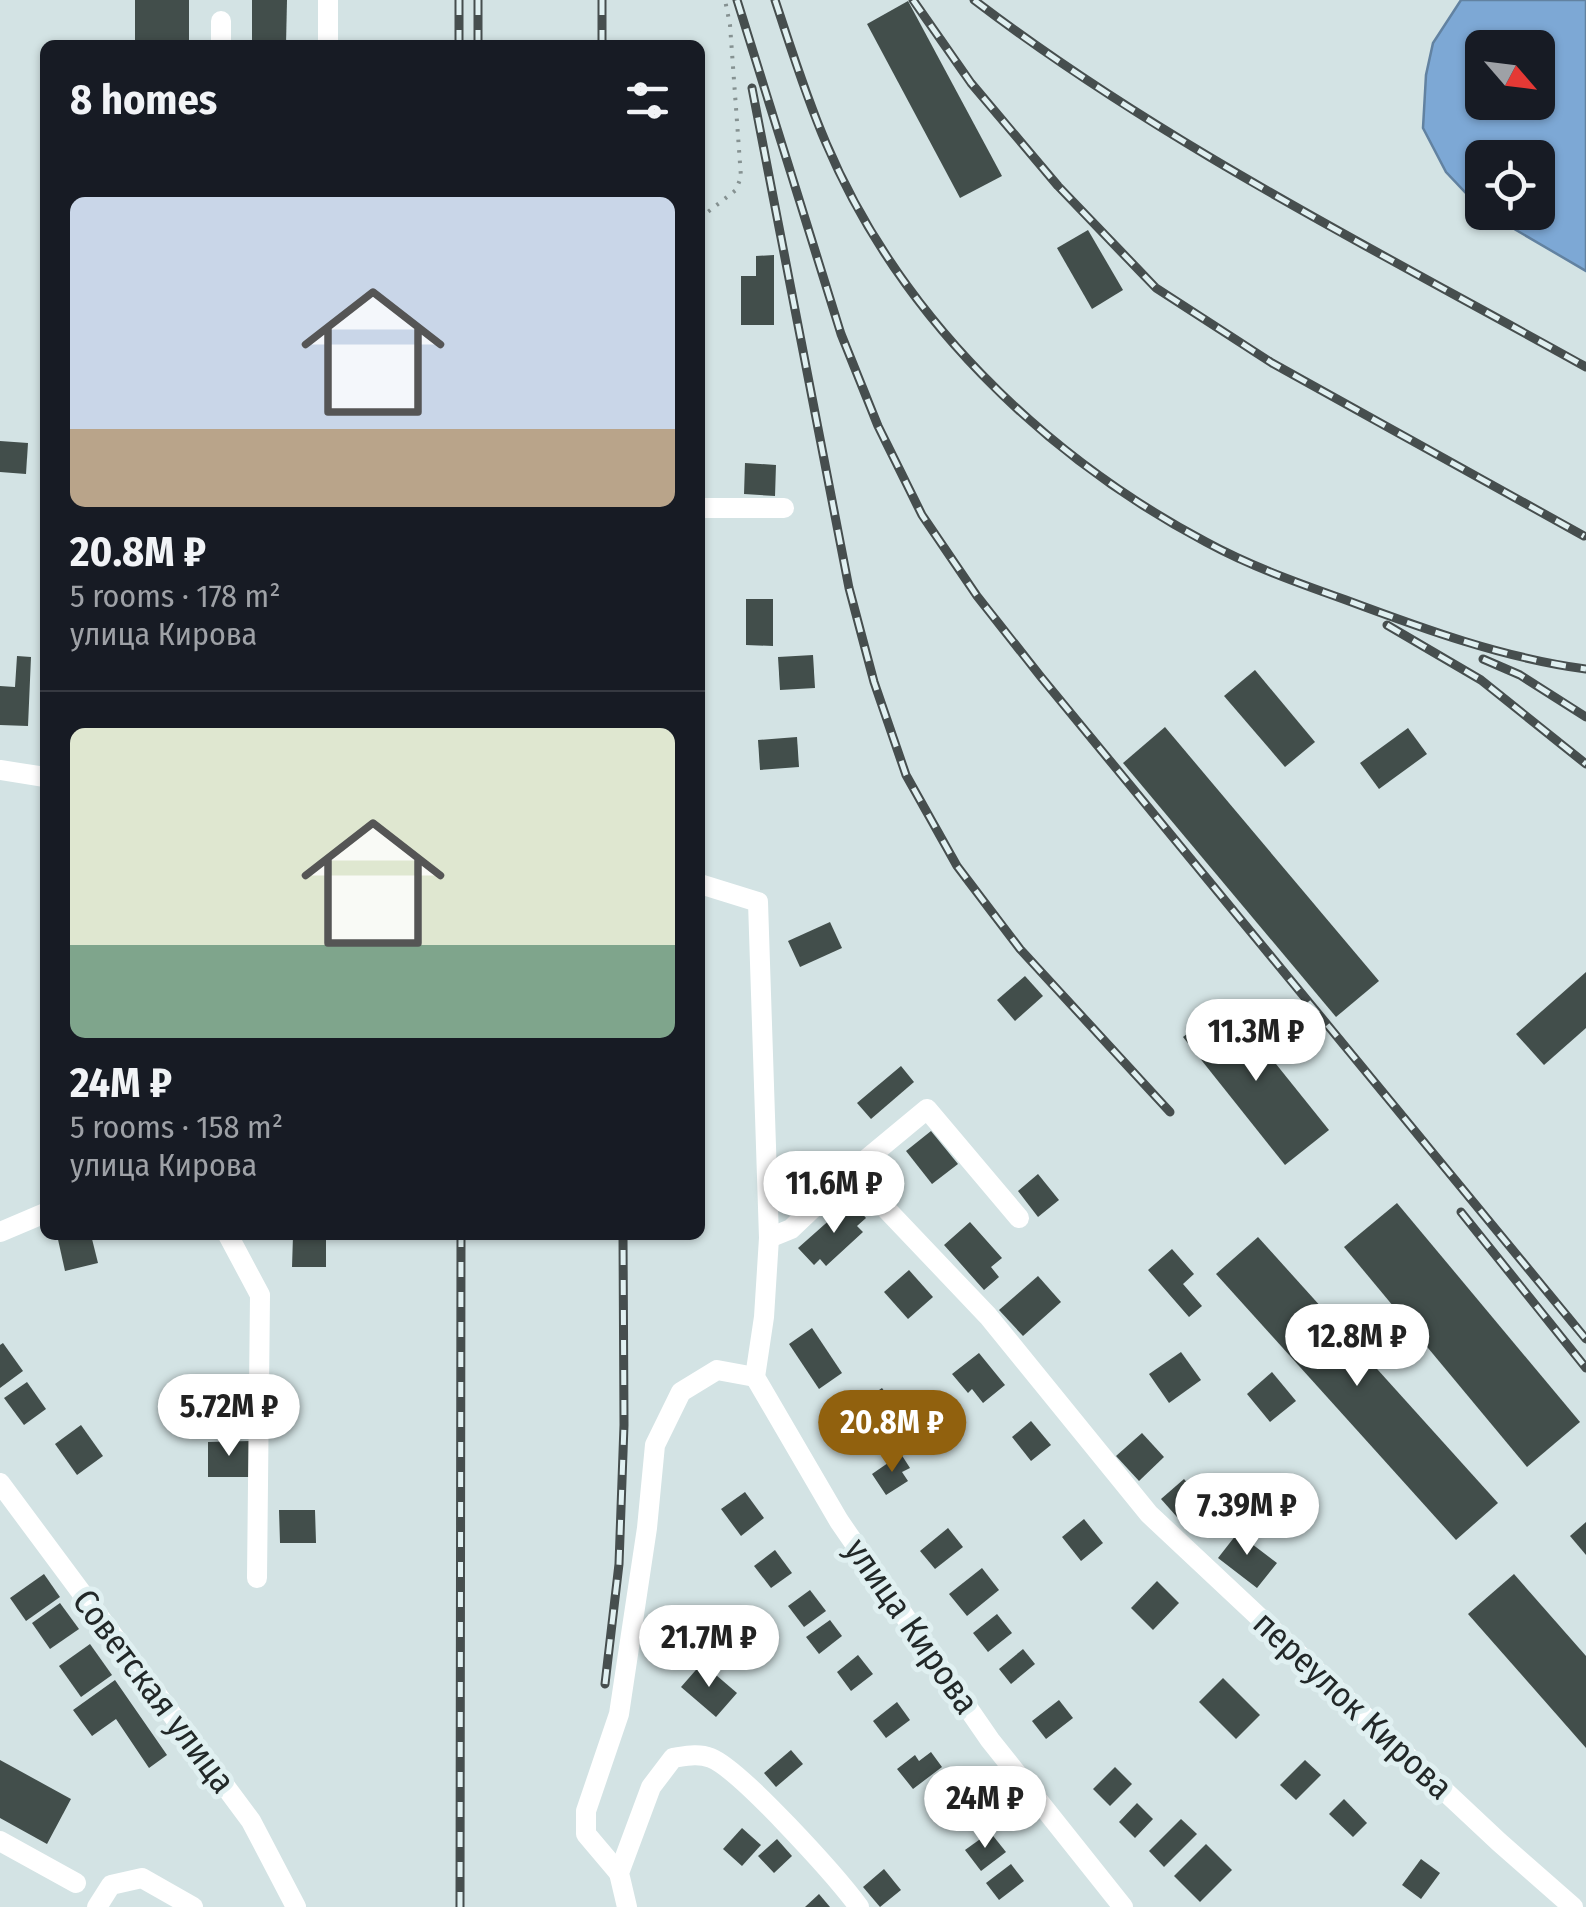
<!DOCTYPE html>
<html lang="en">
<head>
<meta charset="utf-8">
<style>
  :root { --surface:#171b24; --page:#20242c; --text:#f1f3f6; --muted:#9ea1a6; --line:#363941; --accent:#91610e }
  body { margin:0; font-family:"Fira Sans Condensed",sans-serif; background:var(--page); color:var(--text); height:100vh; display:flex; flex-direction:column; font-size:38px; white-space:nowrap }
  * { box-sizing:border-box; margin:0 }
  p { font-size:32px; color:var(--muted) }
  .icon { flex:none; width:55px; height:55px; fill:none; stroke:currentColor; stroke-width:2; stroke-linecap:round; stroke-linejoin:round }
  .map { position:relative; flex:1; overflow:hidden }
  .drawer { position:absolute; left:40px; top:40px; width:665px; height:1200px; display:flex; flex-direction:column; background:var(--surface); border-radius:15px; box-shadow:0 2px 8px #0004 }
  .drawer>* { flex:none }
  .needle { width:65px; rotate:118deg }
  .tools { position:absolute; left:1465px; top:30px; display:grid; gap:20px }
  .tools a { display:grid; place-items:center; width:90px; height:90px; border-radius:15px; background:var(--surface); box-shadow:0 2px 8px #0004; font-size:50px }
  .price { position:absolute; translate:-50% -85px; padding:0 22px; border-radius:35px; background:#fff; color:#222; font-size:32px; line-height:65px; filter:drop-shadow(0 2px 5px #0008) }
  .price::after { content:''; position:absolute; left:50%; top:60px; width:30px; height:22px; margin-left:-15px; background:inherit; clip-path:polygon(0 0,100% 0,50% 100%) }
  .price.selected { background:var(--accent); color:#fff }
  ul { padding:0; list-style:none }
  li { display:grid; align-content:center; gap:20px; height:530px; padding:0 30px }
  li+li { border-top:2px solid var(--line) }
  li span { display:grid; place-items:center; height:310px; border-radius:15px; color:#555 }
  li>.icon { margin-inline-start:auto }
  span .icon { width:180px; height:180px; fill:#fffc; stroke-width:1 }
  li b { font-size:42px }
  h2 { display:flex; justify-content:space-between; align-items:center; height:120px; padding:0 30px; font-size:42px }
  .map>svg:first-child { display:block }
  .water { fill:#7da8d5; stroke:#6282a1; stroke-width:2.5; fill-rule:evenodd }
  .building { fill:#424e4b }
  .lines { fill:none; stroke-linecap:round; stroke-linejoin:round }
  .path { stroke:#859191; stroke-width:4; stroke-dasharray:2.5 8; stroke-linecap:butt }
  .minor { stroke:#fff; stroke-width:20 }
  .rail-casing { stroke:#464e4e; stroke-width:9 }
  .rail { stroke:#e0f0f1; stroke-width:5; stroke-dasharray:15; stroke-linecap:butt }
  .labels { text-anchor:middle; stroke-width:10; stroke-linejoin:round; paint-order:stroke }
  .street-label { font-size:35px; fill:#222828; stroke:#e0f0f1 }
</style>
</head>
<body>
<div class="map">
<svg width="1586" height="1907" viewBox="0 0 1586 1907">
  <rect width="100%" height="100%" fill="#d3e3e4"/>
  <path class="water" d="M1461,0h125v271l-99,-58 51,-1v-54h-56v52l-36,-38 -23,-44 3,-53 7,-32zM1482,48h56v54h-56z"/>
  <g class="building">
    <rect x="135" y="0" width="54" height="45"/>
    <polygon points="252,0 287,0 286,45 252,45"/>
    <polygon points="908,1 1002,176 960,198 867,24"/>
    <polygon points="1088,230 1123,290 1092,309 1057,248"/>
    <polygon points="774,255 774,325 741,325 741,276 756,276 756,256"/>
    <polygon points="0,441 28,443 26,474 0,472"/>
    <polygon points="745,463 776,465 775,496 744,494"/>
    <polygon points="746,599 773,599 773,646 746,645"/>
    <polygon points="813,655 815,688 780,690 778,657"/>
    <polygon points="17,656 31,657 28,726 0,725 0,686 15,687"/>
    <polygon points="1255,670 1315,742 1285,767 1224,696"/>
    <polygon points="1165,727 1379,981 1336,1017 1123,763"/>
    <polygon points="1408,728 1427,754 1379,789 1360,763"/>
    <polygon points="797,737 799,767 760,770 758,740"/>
    <polygon points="830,922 842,948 800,967 788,941"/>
    <polygon points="1586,972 1586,1028 1544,1065 1516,1034"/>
    <polygon points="1025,976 1043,996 1015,1021 997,1000"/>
    <polygon points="1227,1003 1329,1130 1285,1165 1183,1037"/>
    <polygon points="901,1066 914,1082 871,1119 857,1103"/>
    <polygon points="931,1131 958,1164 932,1184 906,1151"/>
    <polygon points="814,1154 829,1172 799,1197 784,1179"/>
    <polygon points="1038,1174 1059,1200 1038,1217 1018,1191"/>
    <polygon points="851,1201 866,1218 857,1226 863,1232 826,1266 820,1259 814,1265 798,1248"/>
    <polygon points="1397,1203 1580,1422 1527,1467 1344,1247"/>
    <polygon points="970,1222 1002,1258 991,1267 999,1277 984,1290 944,1245"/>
    <polygon points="57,1235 91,1235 98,1263 65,1271"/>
    <polygon points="293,1235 326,1235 326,1267 292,1267"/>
    <polygon points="1258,1237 1498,1503 1456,1540 1216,1274"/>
    <polygon points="1172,1249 1194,1274 1183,1284 1202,1306 1189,1317 1148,1270"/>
    <polygon points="909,1270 933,1297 908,1319 884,1292"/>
    <polygon points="1038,1276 1061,1302 1023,1336 999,1310"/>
    <polygon points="812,1328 842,1373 819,1389 789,1344"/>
    <polygon points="3,1343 23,1371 0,1388 0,1345"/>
    <polygon points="1181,1352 1201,1380 1169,1403 1149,1374"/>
    <polygon points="979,1353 1005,1385 983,1403 972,1389 968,1393 952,1374"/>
    <polygon points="1272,1372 1296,1401 1270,1422 1247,1394"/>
    <polygon points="27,1382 46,1409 24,1425 4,1398"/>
    <polygon points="882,1388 897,1409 877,1423 863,1401"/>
    <polygon points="1031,1421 1051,1445 1031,1461 1012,1437"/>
    <polygon points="81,1425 103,1456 77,1475 55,1444"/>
    <polygon points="1142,1433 1164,1457 1139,1481 1116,1456"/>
    <polygon points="250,1441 251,1477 208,1477 208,1442"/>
    <polygon points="901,1454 910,1468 902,1472 908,1481 886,1495 872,1474"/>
    <polygon points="1184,1479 1207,1506 1185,1526 1161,1499"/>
    <polygon points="745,1492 764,1518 741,1536 721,1509"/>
    <polygon points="279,1510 315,1510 316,1543 280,1543"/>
    <polygon points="1084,1519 1103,1543 1081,1561 1062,1537"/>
    <polygon points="1586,1522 1586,1555 1570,1536"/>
    <polygon points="1243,1526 1257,1537 1252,1544 1277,1563 1257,1588 1218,1558"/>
    <polygon points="948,1528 963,1547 935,1569 920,1551"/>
    <polygon points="775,1550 792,1573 771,1588 754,1566"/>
    <polygon points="982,1568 999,1590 967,1616 949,1594"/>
    <polygon points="44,1574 60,1597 26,1621 10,1598"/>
    <polygon points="1514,1574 1586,1656 1586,1748 1468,1614"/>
    <polygon points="1157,1581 1179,1603 1153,1630 1131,1608"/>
    <polygon points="810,1590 826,1611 804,1627 788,1606"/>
    <polygon points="60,1603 79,1629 50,1649 32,1623"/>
    <polygon points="997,1614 1012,1633 988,1652 973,1633"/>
    <polygon points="830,1620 842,1636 819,1654 806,1637"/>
    <polygon points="90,1644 112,1675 81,1697 59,1666"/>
    <polygon points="1023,1649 1035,1664 1011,1684 999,1669"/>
    <polygon points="858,1655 873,1674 851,1691 837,1672"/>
    <polygon points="702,1663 737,1693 716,1717 681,1687"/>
    <polygon points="1223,1678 1260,1715 1236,1739 1199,1702"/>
    <polygon points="115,1680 167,1755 149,1768 116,1719 92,1736 73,1710"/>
    <polygon points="1059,1700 1073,1718 1046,1739 1032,1721"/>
    <polygon points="897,1702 910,1720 886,1738 873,1721"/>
    <polygon points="791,1750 803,1764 776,1787 764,1773"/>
    <polygon points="931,1752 942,1767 913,1789 897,1769 915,1755 919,1761"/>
    <polygon points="0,1760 71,1799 47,1844 0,1818"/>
    <polygon points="1305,1760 1321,1775 1296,1800 1280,1785"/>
    <polygon points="1115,1767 1132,1784 1110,1806 1093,1789"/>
    <polygon points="953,1776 967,1795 941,1815 927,1796"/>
    <polygon points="1344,1799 1367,1823 1353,1837 1329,1814"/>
    <polygon points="1137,1803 1153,1819 1135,1838 1119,1822"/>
    <polygon points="1181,1819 1197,1834 1164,1867 1149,1851"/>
    <polygon points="742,1828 761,1845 742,1866 723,1849"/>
    <polygon points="990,1832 1006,1852 981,1871 965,1850"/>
    <polygon points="777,1839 792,1856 774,1873 758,1856"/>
    <polygon points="1206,1844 1232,1870 1200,1902 1174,1876"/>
    <polygon points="1421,1859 1440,1873 1421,1899 1402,1885"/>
    <polygon points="1011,1864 1024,1881 999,1900 986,1883"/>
    <polygon points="884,1869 901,1890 880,1907 863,1887"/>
    <polygon points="819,1894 830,1907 805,1907"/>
  </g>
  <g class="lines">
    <polyline class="path" points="700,218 736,190 741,177 730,25 725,0"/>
    <g class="minor">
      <polyline points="221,45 221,21"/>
      <polyline points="328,45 328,0"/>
      <polyline points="700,508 784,508"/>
      <polyline points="0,770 45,777"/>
      <polyline points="700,884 758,902 769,1238 764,1317 755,1377 839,1521 990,1740 1123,1907"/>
      <polyline points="851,1172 927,1109 1019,1218"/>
      <polyline points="0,1232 45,1213"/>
      <polyline points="228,1235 260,1295 257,1578"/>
      <polyline points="769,1238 791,1229 851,1172 988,1316 1149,1514 1499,1842 1573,1907"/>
      <polyline points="0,1483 251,1821 296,1907"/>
      <polyline points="0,1841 76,1883"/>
      <polyline points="619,1873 586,1834 586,1811 619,1714 647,1528 655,1445 681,1392 717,1370 755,1377"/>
      <polyline points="97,1907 111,1885 142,1878 193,1907"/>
      <path d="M627,1907l-8,-34 32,-86 22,-29c13,-2 25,-5 38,0 30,12 126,119 148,149"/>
    </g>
    <defs>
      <g id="rail">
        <polyline points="459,0 459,45"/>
        <polyline points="602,0 602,45"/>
        <polyline points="737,0 841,334 878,426 922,515 977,596 1041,677 1586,1339"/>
        <path d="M775,0c16,48 31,97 51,143 73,172 216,312 380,399 44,24 92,41 140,58 78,29 157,58 240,69"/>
        <polyline points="913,0 971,83 1058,186 1156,288 1272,363 1584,536"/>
        <path d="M974,0c189,144 404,251 612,367"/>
        <polyline points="478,45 478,0"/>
        <polyline points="752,88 849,588 874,682 906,775 957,866 1020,949 1170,1112"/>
        <polyline points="1387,625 1481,680 1586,764"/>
        <polyline points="1483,659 1520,675 1586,717"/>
        <polyline points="1461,1212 1586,1368"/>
        <polyline points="605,1684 619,1564 624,1425 623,1235"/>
        <polyline points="460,1907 461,1235"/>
      </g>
    </defs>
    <use href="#rail" class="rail-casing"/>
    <use href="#rail" class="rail"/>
  </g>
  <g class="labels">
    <g class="street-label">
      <text transform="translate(912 1626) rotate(55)" y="12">улица Кирова</text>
      <text transform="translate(154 1691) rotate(53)" y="12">Советская улица</text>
      <text transform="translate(1353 1705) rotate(43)" y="12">переулок Кирова</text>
    </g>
  </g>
</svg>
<div class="tools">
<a><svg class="needle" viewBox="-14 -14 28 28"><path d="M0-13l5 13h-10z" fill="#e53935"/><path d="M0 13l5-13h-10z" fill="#9ea1a6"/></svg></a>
<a><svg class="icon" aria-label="locate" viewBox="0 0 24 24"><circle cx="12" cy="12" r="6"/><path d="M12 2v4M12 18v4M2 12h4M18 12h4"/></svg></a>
</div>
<b class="price" style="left:1256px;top:1084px">11.3M ₽</b>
<b class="price" style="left:834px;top:1236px">11.6M ₽</b>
<b class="price" style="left:1357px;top:1389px">12.8M ₽</b>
<b class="price" style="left:229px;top:1459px">5.72M ₽</b>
<b class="price selected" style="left:892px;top:1475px">20.8M ₽</b>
<b class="price" style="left:1247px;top:1558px">7.39M ₽</b>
<b class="price" style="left:709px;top:1690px">21.7M ₽</b>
<b class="price" style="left:985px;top:1851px">24M ₽</b>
<section class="drawer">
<h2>8 homes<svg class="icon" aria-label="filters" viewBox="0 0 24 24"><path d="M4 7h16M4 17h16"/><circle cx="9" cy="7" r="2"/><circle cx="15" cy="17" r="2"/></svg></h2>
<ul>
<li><span style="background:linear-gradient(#c9d6e8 75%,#b9a48a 0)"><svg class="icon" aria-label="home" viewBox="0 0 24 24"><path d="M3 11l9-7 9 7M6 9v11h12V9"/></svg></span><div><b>20.8M ₽</b><p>5 rooms · 178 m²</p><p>улица Кирова</p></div></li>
<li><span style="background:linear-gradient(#dfe7d0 70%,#7fa58c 0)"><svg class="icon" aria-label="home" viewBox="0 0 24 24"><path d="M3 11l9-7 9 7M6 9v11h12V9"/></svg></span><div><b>24M ₽</b><p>5 rooms · 158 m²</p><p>улица Кирова</p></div></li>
</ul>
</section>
</div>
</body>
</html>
